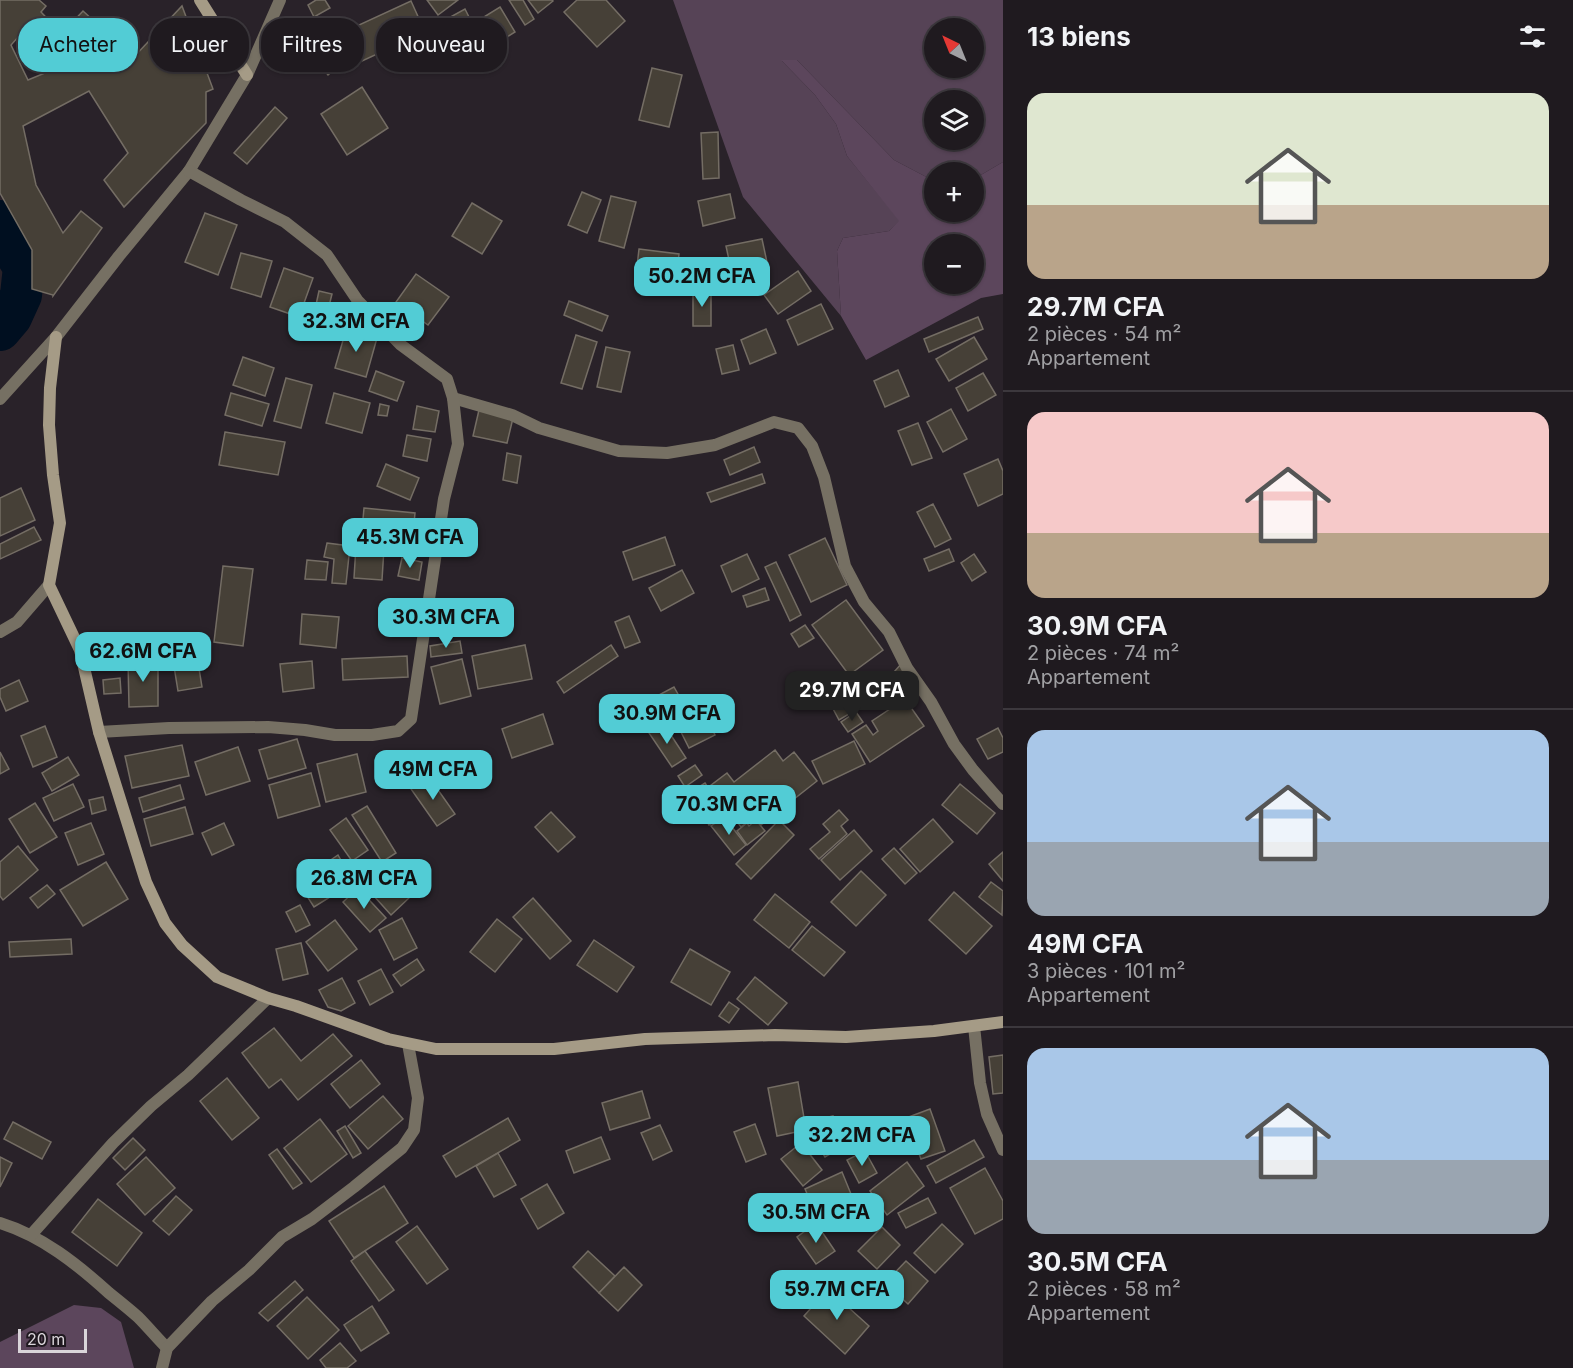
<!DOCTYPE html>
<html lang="fr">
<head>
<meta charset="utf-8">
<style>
  :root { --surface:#1f1a1f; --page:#2c272c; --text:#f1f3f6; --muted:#a1a1a4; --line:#3c383d; --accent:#52ccd5 }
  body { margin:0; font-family:Inter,sans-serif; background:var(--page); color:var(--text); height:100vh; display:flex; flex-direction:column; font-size:22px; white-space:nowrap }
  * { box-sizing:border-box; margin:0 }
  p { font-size:20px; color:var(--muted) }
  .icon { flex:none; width:33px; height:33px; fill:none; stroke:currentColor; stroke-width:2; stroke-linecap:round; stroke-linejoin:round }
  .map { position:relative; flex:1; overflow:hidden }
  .panel { display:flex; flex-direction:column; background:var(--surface); width:570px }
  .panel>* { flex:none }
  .hud { position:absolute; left:18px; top:18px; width:570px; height:54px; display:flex; gap:12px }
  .needle { width:39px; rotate:317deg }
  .controls { position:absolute; left:924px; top:18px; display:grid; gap:12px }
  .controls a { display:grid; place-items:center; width:60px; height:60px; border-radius:50%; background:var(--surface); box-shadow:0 2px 4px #0004,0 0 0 2px var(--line); font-size:30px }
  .scale { position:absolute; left:18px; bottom:15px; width:69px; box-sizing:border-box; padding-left:6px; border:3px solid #dad5da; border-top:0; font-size:16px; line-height:21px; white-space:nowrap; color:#dad5da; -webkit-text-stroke:4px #1f181f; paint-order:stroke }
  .price { position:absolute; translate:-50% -51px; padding:0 14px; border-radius:12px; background:var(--accent); color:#111; font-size:20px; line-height:39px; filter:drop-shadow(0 2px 3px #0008) }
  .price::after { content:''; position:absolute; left:50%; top:36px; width:18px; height:14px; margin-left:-9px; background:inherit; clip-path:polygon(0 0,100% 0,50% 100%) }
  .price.selected { background:#222; color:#fff }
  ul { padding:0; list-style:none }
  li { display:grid; align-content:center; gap:12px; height:318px; padding:0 24px }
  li+li { border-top:2px solid var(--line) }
  li span { display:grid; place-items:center; height:186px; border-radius:18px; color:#555 }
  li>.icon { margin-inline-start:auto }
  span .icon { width:108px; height:108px; fill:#fffc; stroke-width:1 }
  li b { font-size:26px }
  h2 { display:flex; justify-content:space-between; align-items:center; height:72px; padding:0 24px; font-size:26px }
  .chip { padding:0 21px; border-radius:24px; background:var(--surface); box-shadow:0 2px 4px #0004,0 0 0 2px var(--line); font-size:21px; line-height:54px }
  .chip.selected { background:var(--accent); color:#111 }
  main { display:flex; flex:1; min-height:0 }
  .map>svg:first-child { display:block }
  .green { fill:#564356; fill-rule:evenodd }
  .forest { fill:#5c465c; fill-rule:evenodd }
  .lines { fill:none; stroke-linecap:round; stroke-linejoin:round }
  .river { stroke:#000f20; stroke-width:42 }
  .building { fill:#464037; stroke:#746d64; stroke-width:1.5 }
  .street { stroke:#767063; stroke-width:12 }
  .secondary { stroke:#a59b86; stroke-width:12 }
</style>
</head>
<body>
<main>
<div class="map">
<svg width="1003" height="1368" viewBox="0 0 1003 1368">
  <rect width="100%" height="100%" fill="#292229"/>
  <path class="green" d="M673,0h330v162l-29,17v-7h-40v9l-40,-21 -97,-100 -15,1 33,34 21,29 11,32 53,65 -11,10 -46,7 -6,13 4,65 -98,-119zM934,28h40v40h-40zM934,100h40v40h-40z"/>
  <g class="forest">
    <path d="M781,60h16l97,100 40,21v31h40v-33l29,-17v132l-22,4 -115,62 -25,-44 -4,-65 6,-13 46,-7 10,-10 -52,-65 -11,-32 -21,-29zM934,244h40v40h-40z"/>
    <polygon points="74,1305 101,1308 121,1322 134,1368 0,1368 0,1342"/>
  </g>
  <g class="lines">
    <polyline class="river" points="0,221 11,246 24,267 21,295 11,317 0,330"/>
  </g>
  <g class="building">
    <polygon points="0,0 39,0 46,6 41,12 66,38 52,52 27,27 11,45 28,80 93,53 132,59 182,6 213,89 206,92 206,123 124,207 104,180 128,153 89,91 23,126 36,185 63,233 81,211 102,228 53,296 53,295 32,289 32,250 0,193"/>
    <polygon points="316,0 325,0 330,8 314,17 308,5"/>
    <polygon points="427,0 458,0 438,15"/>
    <polygon points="509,0 523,0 534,19 525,25"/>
    <polygon points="528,0 552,0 553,1 538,13"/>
    <polygon points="577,0 606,0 625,21 597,47 564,12"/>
    <polygon points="411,1 425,32 362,61 348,30"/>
    <polygon points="500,7 515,32 494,45 479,20"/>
    <polygon points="465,9 475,29 454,41 443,21"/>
    <polygon points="83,11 94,21 79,38 67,28"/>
    <polygon points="315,27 343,62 328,75 300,39"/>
    <polygon points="652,68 682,75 669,127 639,120"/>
    <polygon points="362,87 388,128 347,155 321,114"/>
    <polygon points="275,107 287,118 247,164 234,153"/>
    <polygon points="718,132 719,178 703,179 701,133"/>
    <polygon points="582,192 601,200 587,233 568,225"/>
    <polygon points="730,194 735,218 703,226 698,201"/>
    <polygon points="611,196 636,202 624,248 599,241"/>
    <polygon points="472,203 502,221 482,254 452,236"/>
    <polygon points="205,213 237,225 218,275 185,262"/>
    <polygon points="762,239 768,267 732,274 726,246"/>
    <polygon points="639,249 679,254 675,289 635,284"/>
    <polygon points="241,253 272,261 261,297 231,288"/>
    <polygon points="284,268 313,278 299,317 270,307"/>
    <polygon points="798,271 811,291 778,314 764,295"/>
    <polygon points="416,274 449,297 428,325 396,302"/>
    <polygon points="319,291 332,294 324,326 312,323"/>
    <rect x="693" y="291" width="18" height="35"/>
    <polygon points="569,301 608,316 602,331 564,315"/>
    <polygon points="821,304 833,329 798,345 787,320"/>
    <polygon points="978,317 983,329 929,352 924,339"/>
    <polygon points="766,329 776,353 750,364 741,340"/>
    <polygon points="346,330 377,338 366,377 335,368"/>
    <polygon points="576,335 597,342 582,389 561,383"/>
    <polygon points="974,337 987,359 949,381 936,359"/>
    <polygon points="733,345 739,370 722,374 716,349"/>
    <polygon points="606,347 630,352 621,392 597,387"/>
    <polygon points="243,357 274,368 265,396 233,385"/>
    <polygon points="898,370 909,396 885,407 874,381"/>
    <polygon points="376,371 404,382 397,401 369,391"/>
    <polygon points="983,373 996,395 968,411 956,388"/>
    <polygon points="286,378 312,385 301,428 274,421"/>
    <polygon points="231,393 269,404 262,426 225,415"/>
    <polygon points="334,393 370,403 362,433 326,423"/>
    <polygon points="380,404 389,406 387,416 378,415"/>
    <polygon points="417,406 439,411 435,432 413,429"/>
    <polygon points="951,409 967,439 943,452 927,422"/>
    <polygon points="479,410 513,418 507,443 473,436"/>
    <polygon points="918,423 932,458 912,465 898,431"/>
    <polygon points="225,432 285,442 278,475 219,465"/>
    <polygon points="407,435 431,439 427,461 403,456"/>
    <polygon points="754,447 760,462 730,475 724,460"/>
    <polygon points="507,453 521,456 517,483 503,480"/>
    <polygon points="998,459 1003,471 1003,494 978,506 964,474"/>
    <polygon points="386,464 419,478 410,500 377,486"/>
    <polygon points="762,474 765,483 711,502 707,493"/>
    <polygon points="21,488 35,520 0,536 0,498"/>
    <polygon points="933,504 951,539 935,547 917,512"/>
    <polygon points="364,508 415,513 413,534 362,530"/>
    <polygon points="34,527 41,540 0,559 0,544"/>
    <polygon points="665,537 675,565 633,580 623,552"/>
    <polygon points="825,538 847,585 811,602 789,555"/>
    <polygon points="327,543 350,546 346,584 332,583 334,559 324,557"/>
    <polygon points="356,546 384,548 382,580 354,578"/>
    <polygon points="949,549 954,561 929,571 924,559"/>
    <polygon points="747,554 759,579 732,592 721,566"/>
    <polygon points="974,554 986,572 972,581 961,563"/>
    <polygon points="402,558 422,562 419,580 398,576"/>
    <polygon points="307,560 328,562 326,580 305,579"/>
    <polygon points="776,562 801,615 790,621 765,567"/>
    <polygon points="223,566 253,569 243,646 214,642"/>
    <polygon points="682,570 694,593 661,611 649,588"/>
    <polygon points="765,588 769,600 747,607 743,596"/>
    <polygon points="846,600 883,650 849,675 812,625"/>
    <polygon points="302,614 339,617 336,648 300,644"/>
    <polygon points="629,616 640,642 625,648 615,622"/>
    <polygon points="805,625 814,638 799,647 791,634"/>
    <polygon points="460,641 462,653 431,657 430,646"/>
    <polygon points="525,645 532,679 478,689 472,656"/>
    <polygon points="611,645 618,656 564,693 557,682"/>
    <polygon points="196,650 202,687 178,691 172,654"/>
    <polygon points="407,656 408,677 343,680 342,659"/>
    <polygon points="462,659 471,696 440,704 431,667"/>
    <polygon points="158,660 158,706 129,707 128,661"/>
    <polygon points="312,661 314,688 283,692 280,664"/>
    <polygon points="902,663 919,679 904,696 886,681"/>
    <polygon points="120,678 121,693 104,694 103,680"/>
    <polygon points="19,680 28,701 6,711 0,697 0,689"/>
    <polygon points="870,680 879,696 839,720 830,703"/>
    <polygon points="883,680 897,698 888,705 874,687"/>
    <polygon points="674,687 683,703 664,714 655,697"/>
    <polygon points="905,699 924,726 870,762 852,734 866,725 873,735 878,731 872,721"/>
    <polygon points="700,703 715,735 689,748 673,716"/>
    <polygon points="856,712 863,722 848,732 841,722"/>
    <polygon points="543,714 553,744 512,758 502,729"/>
    <polygon points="663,723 686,758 672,767 649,733"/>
    <polygon points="45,726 57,757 33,767 21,736"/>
    <polygon points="998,728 1003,738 1003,752 988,759 977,739"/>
    <polygon points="297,739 306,768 268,779 259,750"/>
    <polygon points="854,741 865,764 823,784 812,761"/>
    <polygon points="182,745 189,776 132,788 125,756"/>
    <polygon points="238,747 250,781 206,795 195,762"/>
    <polygon points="775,750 783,761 794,752 817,781 761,825 754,817 741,827 710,786 727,773 734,782"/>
    <polygon points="0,752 9,769 0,774"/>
    <polygon points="357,754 366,792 326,802 317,764"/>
    <polygon points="68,757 79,775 52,791 42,773"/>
    <polygon points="695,765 702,775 685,787 678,776"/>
    <polygon points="311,773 320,806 278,818 269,785"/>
    <polygon points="429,777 455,814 437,826 411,789"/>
    <polygon points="705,783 726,815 709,825 689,793"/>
    <polygon points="73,784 84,807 54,821 43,798"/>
    <polygon points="960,784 995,813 977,834 942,805"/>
    <polygon points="180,785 184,799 143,812 139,798"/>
    <polygon points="103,797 106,810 92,814 89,800"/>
    <polygon points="35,803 57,837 30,853 9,819"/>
    <polygon points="367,806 396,853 382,862 352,815"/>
    <polygon points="185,807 193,834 151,846 144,819"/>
    <polygon points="839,810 848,820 841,826 847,834 819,859 810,849 830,832 823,824"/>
    <polygon points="551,812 575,837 558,852 535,827"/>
    <polygon points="724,817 746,845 734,855 711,826"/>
    <polygon points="346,818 368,850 352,861 330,830"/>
    <polygon points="933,819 953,842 920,872 900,849"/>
    <polygon points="756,820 765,831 747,845 737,831 747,823 749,826"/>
    <polygon points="779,820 794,835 751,879 736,864"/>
    <polygon points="91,823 104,854 78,865 65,833"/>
    <polygon points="224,823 234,845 212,855 202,833"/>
    <polygon points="854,830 872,851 840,880 821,860"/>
    <polygon points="18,846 38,870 3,900 0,896 0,862"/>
    <polygon points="894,848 917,873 905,884 882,859"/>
    <polygon points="1003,852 1003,881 989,864"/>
    <polygon points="338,855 342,862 326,873 322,866"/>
    <polygon points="106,862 128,899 83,926 60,890"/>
    <polygon points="384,867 410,897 391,915 364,885"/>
    <polygon points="343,870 351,884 314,907 305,893"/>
    <polygon points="861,871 886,895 856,926 831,902"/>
    <polygon points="991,882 1003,891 1002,915 979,897"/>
    <polygon points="47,885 55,894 38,908 30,898"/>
    <polygon points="358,888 386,918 370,932 343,902"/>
    <polygon points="954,892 992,926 966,954 929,920"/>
    <polygon points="775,894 810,922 789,948 754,920"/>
    <polygon points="533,898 571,941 550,959 513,917"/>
    <polygon points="300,905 310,925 296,932 286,912"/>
    <polygon points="402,918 417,948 394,960 379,930"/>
    <polygon points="497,919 522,939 495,972 470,952"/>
    <polygon points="335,920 357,949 328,971 306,942"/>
    <polygon points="812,926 845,952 824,976 792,950"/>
    <polygon points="71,939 72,954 10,957 9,942"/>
    <polygon points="594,940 634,967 617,992 577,965"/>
    <polygon points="301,943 308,974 283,980 276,949"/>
    <polygon points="690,949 730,972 711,1005 671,982"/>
    <polygon points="417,959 424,970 401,986 393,975"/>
    <polygon points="381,969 393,992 370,1005 358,981"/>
    <polygon points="755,977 787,1003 768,1025 737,999"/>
    <polygon points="342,978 355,1003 341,1011 328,1007 319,990"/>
    <polygon points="729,1002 739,1009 729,1023 719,1016"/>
    <polygon points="274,1028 301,1061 333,1034 352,1056 298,1100 281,1079 269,1088 242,1053"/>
    <polygon points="1003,1055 1003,1093 993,1094 989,1057"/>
    <polygon points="361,1060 380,1084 350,1108 331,1084"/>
    <polygon points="227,1078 259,1118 232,1140 200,1101"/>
    <polygon points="798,1082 806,1130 777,1136 768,1088"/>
    <polygon points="642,1091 650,1118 610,1130 602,1103"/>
    <polygon points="383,1096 403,1119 368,1149 348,1126"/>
    <polygon points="930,1109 945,1151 921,1159 906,1118"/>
    <polygon points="833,1116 835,1125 814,1130 812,1121"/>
    <polygon points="508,1118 520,1140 456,1177 443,1156"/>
    <polygon points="320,1119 347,1154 311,1182 284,1148"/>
    <polygon points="13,1122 51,1142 42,1159 4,1139"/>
    <polygon points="755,1124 766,1154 746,1162 734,1132"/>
    <polygon points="660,1125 672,1151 653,1160 641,1133"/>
    <polygon points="345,1126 361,1153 353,1158 337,1131"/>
    <polygon points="844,1128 852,1141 825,1157 817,1144"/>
    <polygon points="601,1137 610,1159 574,1173 566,1151"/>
    <polygon points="133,1138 145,1150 125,1170 113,1158"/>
    <polygon points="974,1140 984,1157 936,1183 927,1166"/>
    <polygon points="801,1143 822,1170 803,1186 781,1159"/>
    <polygon points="277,1149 302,1183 293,1189 269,1155"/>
    <polygon points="865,1151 877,1173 859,1183 847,1160"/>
    <polygon points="498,1153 516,1185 494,1197 476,1166"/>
    <polygon points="0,1157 12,1163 0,1187"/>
    <polygon points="146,1157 175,1188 145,1215 117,1184"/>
    <polygon points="907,1162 924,1186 887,1215 870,1191"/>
    <polygon points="985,1168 1003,1201 1003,1219 975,1234 950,1188"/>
    <polygon points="842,1172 851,1194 814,1210 805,1189"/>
    <polygon points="547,1184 564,1213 538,1229 521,1199"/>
    <polygon points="384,1186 408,1223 354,1258 329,1221"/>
    <polygon points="176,1196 192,1210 169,1235 153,1221"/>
    <polygon points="859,1197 876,1221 866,1228 849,1204"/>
    <polygon points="928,1198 936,1213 906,1228 898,1213"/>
    <polygon points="98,1199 142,1233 117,1266 72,1232"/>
    <polygon points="816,1223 835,1251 816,1264 797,1237"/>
    <polygon points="942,1224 963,1244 935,1273 914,1253"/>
    <polygon points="417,1226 448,1269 427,1284 396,1242"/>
    <polygon points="882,1227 900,1245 877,1269 858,1251"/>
    <polygon points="365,1251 394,1290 379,1301 351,1261"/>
    <polygon points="588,1251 615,1276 599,1293 573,1267"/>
    <polygon points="906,1261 928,1281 908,1304 885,1283"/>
    <polygon points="624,1267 642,1285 618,1311 599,1293"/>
    <polygon points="295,1281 303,1290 268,1321 259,1313"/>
    <polygon points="828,1289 869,1326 845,1354 804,1316"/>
    <polygon points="307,1297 339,1330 308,1359 277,1326"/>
    <polygon points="372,1306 389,1333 361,1351 344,1325"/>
    <polygon points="340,1343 356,1361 347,1368 326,1368 320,1360"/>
  </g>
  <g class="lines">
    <g class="street">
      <polyline points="453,398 512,415 539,428 619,451 667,453 715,445 774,422 798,428 812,446 824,477 845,566 864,602 889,632 907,668 931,702 954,744 973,770 1003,804"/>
      <polyline points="0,399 56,337 119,256 189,171 247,75 280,0"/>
      <polyline points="0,632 17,622 49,585"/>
      <polyline points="99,732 169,728 268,727 305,730 335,735 372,735 398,731 411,719 444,499 458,444 453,398 447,379 401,345 358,301 327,255 285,222 241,200 189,171"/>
      <polyline points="974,1026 980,1083 987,1114 1003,1150"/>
      <path d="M0,1223c42,13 77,41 109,70 10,8 20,16 29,24 10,10 19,21 29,31"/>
      <polyline points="31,1235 113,1143 151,1106 188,1075 268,998"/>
      <polyline points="162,1368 167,1348 212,1301 249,1270 282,1237 312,1219 354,1187 402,1148 414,1130 418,1098 408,1044"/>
    </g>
    <g class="secondary">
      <polyline points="200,0 247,75"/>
      <polyline points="56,337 50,388 49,425 53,475 60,523 49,585 80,650 99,732 146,882 165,923 182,945 217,977 268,998 296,1006 388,1039 436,1049 554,1049 645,1039 775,1035 846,1037 934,1031 1003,1022"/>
    </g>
  </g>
</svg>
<div class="controls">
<a><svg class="needle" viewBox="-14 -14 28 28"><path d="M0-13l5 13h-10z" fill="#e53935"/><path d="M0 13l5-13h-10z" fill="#a1a1a4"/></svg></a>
<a><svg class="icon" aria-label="layers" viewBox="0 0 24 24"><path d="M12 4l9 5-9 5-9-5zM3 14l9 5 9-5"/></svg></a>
<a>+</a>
<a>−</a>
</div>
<div class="scale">20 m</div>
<b class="price" style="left:702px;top:308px">50.2M CFA</b>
<b class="price" style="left:356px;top:353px">32.3M CFA</b>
<b class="price" style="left:410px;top:569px">45.3M CFA</b>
<b class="price" style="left:446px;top:649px">30.3M CFA</b>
<b class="price" style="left:143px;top:683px">62.6M CFA</b>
<b class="price selected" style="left:852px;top:722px">29.7M CFA</b>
<b class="price" style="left:667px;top:745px">30.9M CFA</b>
<b class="price" style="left:433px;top:801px">49M CFA</b>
<b class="price" style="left:729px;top:836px">70.3M CFA</b>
<b class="price" style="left:364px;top:910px">26.8M CFA</b>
<b class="price" style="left:862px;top:1167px">32.2M CFA</b>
<b class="price" style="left:816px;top:1244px">30.5M CFA</b>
<b class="price" style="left:837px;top:1321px">59.7M CFA</b>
<div class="hud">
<a class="chip selected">Acheter</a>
<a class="chip">Louer</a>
<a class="chip">Filtres</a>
<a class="chip">Nouveau</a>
</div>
</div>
<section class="panel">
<h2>13 biens<svg class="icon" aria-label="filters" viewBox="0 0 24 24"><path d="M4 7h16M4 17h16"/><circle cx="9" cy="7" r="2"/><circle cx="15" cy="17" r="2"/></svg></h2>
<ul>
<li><span style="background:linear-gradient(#dfe7d0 60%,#b9a48a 0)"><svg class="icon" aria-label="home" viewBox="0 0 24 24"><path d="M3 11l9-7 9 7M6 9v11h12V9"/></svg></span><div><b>29.7M CFA</b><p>2 pièces · 54 m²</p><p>Appartement</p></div></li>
<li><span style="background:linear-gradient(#f6c9c9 65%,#b9a48a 0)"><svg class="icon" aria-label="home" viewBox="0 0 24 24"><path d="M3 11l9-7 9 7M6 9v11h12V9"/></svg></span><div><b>30.9M CFA</b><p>2 pièces · 74 m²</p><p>Appartement</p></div></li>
<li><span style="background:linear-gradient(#a9c7e8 60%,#9aa5b1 0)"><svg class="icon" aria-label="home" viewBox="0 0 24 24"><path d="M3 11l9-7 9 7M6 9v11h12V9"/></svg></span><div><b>49M CFA</b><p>3 pièces · 101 m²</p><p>Appartement</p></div></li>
<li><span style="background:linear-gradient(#a9c7e8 60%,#9aa5b1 0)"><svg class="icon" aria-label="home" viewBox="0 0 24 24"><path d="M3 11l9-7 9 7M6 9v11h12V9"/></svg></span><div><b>30.5M CFA</b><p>2 pièces · 58 m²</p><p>Appartement</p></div></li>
</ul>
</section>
</main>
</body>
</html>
